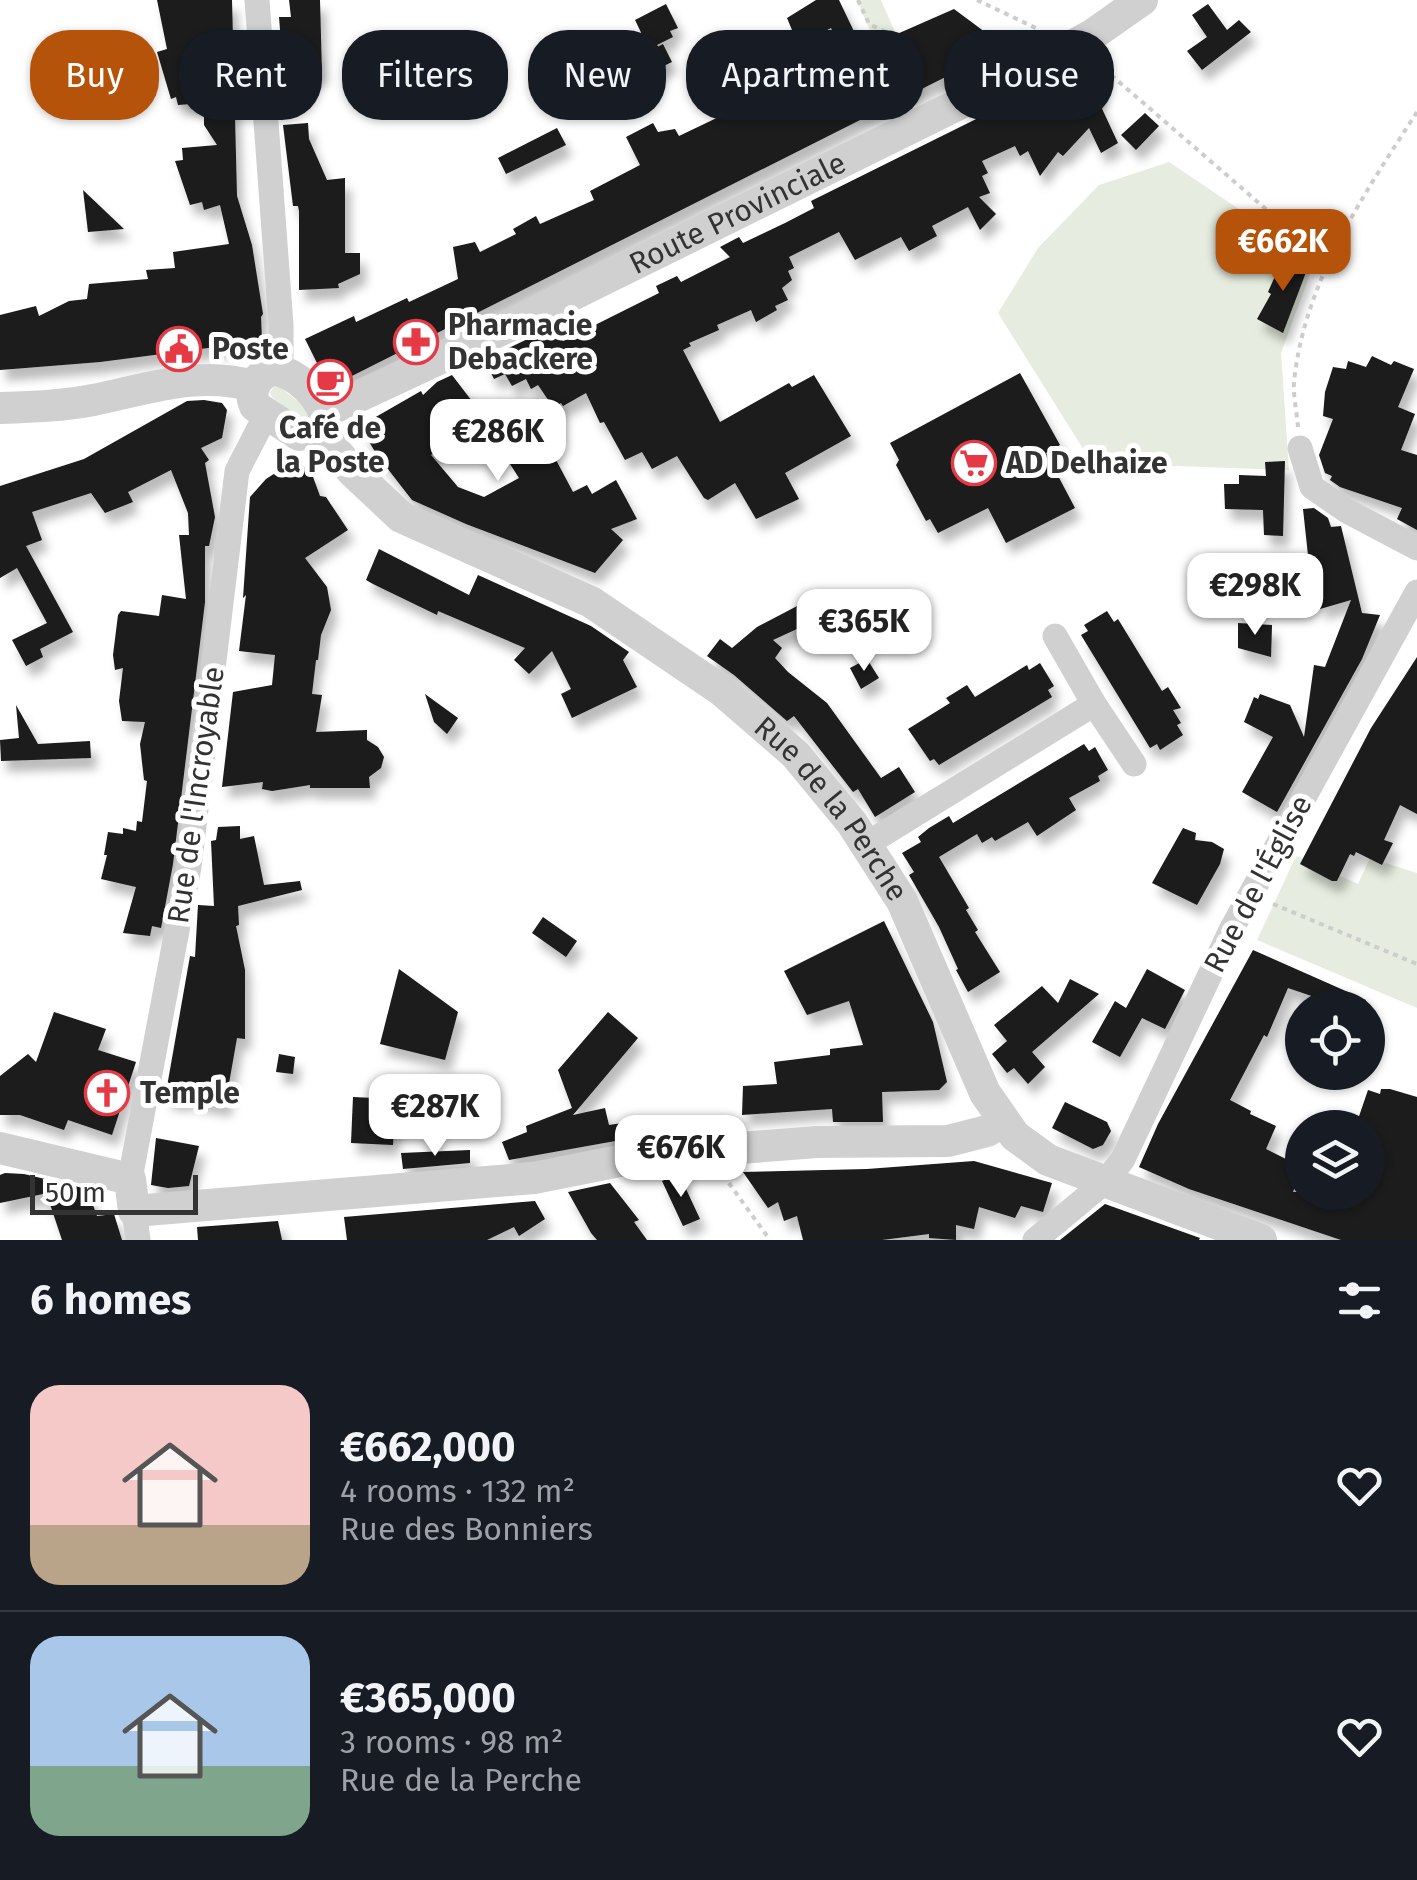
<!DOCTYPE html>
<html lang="en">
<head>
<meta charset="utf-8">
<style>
  :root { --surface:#171b24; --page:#242831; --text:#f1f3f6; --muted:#9ea1a6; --line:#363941; --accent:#b45309 }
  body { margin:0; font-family:"Fira Sans",sans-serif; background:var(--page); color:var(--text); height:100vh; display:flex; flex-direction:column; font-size:38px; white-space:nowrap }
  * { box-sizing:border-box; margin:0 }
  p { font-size:32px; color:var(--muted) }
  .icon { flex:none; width:55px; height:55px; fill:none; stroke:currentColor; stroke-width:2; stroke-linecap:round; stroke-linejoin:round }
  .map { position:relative; height:1240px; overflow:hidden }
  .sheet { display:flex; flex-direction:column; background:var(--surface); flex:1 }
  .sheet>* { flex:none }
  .guide { position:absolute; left:30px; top:30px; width:1358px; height:90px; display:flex; gap:20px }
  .controls { position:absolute; left:1285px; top:990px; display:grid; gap:20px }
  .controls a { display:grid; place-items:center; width:100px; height:100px; border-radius:50%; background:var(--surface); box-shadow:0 2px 8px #0004; font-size:50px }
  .scale { position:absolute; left:30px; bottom:25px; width:168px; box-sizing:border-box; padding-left:10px; border:5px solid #333; border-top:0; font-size:28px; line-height:35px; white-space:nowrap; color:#333; -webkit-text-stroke:8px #fff; paint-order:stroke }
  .price { position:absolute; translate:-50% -85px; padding:0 22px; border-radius:20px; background:#fff; color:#222; font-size:32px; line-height:65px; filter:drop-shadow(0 2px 5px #0008) }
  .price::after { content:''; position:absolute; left:50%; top:60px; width:30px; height:22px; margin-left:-15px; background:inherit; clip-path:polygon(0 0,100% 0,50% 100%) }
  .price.selected { background:var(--accent); color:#fff }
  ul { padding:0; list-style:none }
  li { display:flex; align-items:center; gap:30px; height:250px; padding:0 30px }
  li+li { border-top:2px solid var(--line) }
  li span { display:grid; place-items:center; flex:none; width:280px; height:200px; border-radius:30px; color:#555 }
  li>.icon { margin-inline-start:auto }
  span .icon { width:120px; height:120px; fill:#fffc; stroke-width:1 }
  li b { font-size:42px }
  h2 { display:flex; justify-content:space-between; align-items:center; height:120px; padding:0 30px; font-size:42px }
  .pill { padding:0 35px; border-radius:40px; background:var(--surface); box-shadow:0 2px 8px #0004; font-size:35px; line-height:90px }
  .pill.selected { background:var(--accent); color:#fff }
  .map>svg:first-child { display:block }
  .green { fill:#e6ecdf }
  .building { fill:#1a1a1a; filter:url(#shadow) }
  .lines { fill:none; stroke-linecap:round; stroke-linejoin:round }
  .path { stroke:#cdcdcd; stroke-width:4; stroke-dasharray:5 5; stroke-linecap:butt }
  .minor { stroke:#d0d0d0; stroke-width:25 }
  .tertiary { stroke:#d0d0d0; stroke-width:32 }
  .labels { text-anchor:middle; stroke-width:10; stroke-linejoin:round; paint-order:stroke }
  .street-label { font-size:30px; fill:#333; stroke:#fff }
  .poi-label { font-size:30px; font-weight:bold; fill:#333; stroke:#fff; text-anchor:start }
</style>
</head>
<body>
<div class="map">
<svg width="1417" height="1240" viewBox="0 0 1417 1240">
  <defs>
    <filter id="shadow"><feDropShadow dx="6" dy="11" stdDeviation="5" flood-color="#0004"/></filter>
  </defs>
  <rect width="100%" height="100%" fill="#fff"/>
  <g class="green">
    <polygon points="857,0 881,0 895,32 875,42"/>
    <polygon points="1169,162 1315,260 1281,353 1289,470 1092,463 998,313 1038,248 1099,185"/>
    <polygon points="274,387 280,387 311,412 312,417 302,422 272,397 270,392"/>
    <polygon points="1296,856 1358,884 1370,858 1417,873 1417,1008 1257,940"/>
  </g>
  <g class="building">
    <polygon points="157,0 232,0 237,196 252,245 263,314 261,317 262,341 100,362 0,370 0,315 36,306 39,316 69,301 87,299 89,284 148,279 146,270 175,268 173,252 229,244 220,205 204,210 202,202 190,205 175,161 183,160 182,148 217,145 204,125 204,103 178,105 176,97 171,99 157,52 167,49"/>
    <polygon points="289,0 320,0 322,74 284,79 279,17 291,17"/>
    <polygon points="816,0 839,0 860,44 869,39 872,45 954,9 1005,47 332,386 323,375 305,339 354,316 356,322 407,298 409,302 458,279 453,247 475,242 480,252 516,234 513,229 536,216 540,224 594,200 590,191 640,165 626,137 653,123 658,132 675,129 679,136 725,114 722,108 726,106 724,103 765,83 773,100 813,68 816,76 848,64 831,28 800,44 792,30 787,18"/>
    <polygon points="666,4 678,28 670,31 673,37 649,49 635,20"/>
    <polygon points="1208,4 1227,30 1239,20 1251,32 1202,70 1187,51 1207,37 1192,15"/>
    <polygon points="663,44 672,62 651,72 642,55"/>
    <polygon points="1087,64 1101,95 1097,98 1118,143 1101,153 1089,128 1063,156 1058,152 1040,176 1028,151 1020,156 1015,146 982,161 988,173 982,176 990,193 979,197 996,214 980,230 968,207 932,226 937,236 909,251 901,237 855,260 839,232 789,257 794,268 788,271 792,280 782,288 788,300 775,306 777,310 756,322 751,310 717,325 719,330 689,343 691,346 683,350 720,422 789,383 792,387 814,375 851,436 785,473 799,499 756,519 735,483 708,500 704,498 677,456 652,469 642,452 625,460 604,422 600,423 586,393 563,406 561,403 553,407 538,385 531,389 526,379 512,386 505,374 494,379 485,361 496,354 555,326 563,341 659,293 656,286 677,276 681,282 730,257 720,247 739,237 743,243 785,223 814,208 811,201"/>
    <polygon points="1145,113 1159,126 1136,150 1121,135"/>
    <polygon points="308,123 309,139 327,180 345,178 345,253 360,253 360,274 338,284 339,288 299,290 299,211 298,206 293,206 283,125"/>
    <polygon points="557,128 566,145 506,174 498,158"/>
    <polygon points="83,190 124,229 88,232"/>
    <polygon points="1284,256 1308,267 1283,333 1257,319 1271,294 1268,292"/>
    <polygon points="1372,356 1391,365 1394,361 1414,369 1398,407 1415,414 1401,450 1417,455 1417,530 1397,519 1402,508 1340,487 1330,480 1332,476 1325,473 1319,455 1333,419 1323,416 1325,392 1333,367 1346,369 1348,361 1366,367"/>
    <polygon points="1020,373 1060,445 1046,453 1075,508 1006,543 988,508 938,533 930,519 926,521 896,465 899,460 890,443"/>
    <polygon points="452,375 478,409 431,455 458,487 484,497 519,478 510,464 546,441 573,492 587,485 592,494 616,480 637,519 611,529 623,540 595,573 466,524 412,500 377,455 362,430 369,426 367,422 421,391 423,395 437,382"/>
    <polygon points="204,400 222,403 227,410 222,438 201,448 209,460 205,463 215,517 209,546 205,546 205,602 173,864 161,928 152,926 150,936 123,933 136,887 101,879 107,855 104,855 108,832 123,834 123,828 136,831 137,821 142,822 147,781 144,780 140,744 145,722 122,721 119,701 123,668 115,670 113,655 118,615 121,611 159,616 162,595 186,599 179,535 189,535 188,513 171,470 128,492 133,502 105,513 91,493 32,512 42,540 26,546 73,632 40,649 43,657 26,666 12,640 47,623 17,568 0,578 0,486 84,459 187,401"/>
    <polygon points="297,459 313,477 320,496 326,497 348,530 305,558 327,587 331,610 321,635 318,660 316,660 312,694 322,695 316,732 367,730 367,740 378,747 384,757 381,768 369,777 370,788 310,788 310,785 272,791 262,789 263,782 222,787 233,692 272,685 275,655 239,651 246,595 243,598 250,497 266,479"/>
    <polygon points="1285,461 1283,536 1264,535 1263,510 1225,509 1224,484 1239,484 1239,475 1266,476 1265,462"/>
    <polygon points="1314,508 1328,518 1331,527 1341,526 1362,613 1380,615 1362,659 1277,812 1242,792 1273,737 1244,722 1254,697 1258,699 1260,694 1290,705 1304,737 1314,665 1325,667 1351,600 1320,609 1318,592 1312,592 1303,509"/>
    <polygon points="379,549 469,595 478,575 591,626 629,652 623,660 637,687 572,718 561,694 571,689 552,651 529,674 514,660 525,648 438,611 437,615 373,584 366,580"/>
    <polygon points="824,592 834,612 773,640 782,648 775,658 788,672 827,703 881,778 899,767 915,792 875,817 858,789 853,792 794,716 787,721 734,675 707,656 720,639 732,648 757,627"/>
    <polygon points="1107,611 1114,622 1118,619 1162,691 1168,687 1181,708 1173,710 1181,723 1177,725 1183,735 1160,750 1157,744 1150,748 1081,635 1088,631 1084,625"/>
    <polygon points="1238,623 1272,625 1271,657 1238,648"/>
    <polygon points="1417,657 1417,814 1400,805 1384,840 1393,843 1382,865 1356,852 1354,856 1350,854 1337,881 1332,881 1300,864 1371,728"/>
    <polygon points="867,659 879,678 861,689 850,668"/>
    <polygon points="1040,663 1054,686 1048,690 1052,697 939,765 934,759 930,761 908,729 950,703 946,698 967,685 975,697 1027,665 1029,670"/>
    <polygon points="425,694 458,718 447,734 434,722"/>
    <polygon points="16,705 38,744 90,741 91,758 1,761 0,740 19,738"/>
    <polygon points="1084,744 1089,751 1095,747 1108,770 1098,776 1100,781 1069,798 1076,810 1037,836 1028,822 995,841 992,837 982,843 977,834 939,857 969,908 966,910 978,930 975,932 1000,972 968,992 956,970 958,969 939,927 909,875 914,872 902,853 921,842 918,837 929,828 949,816 953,823"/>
    <polygon points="240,826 240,839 254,836 264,885 300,881 302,890 238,906 239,925 236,926 245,970 245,1039 237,1038 225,1106 183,1098 182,1101 165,1098 190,956 195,957 198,905 214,906 211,841 216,840 218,827"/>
    <polygon points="1183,828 1196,833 1195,840 1212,842 1224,849 1220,864 1197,905 1152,883"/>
    <polygon points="543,917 577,941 566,957 532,933"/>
    <polygon points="884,921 933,1022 947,1082 939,1090 882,1092 883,1122 833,1122 832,1109 742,1115 743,1086 777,1084 774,1062 830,1055 830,1049 863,1045 849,1001 807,1015 784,971"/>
    <polygon points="1253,950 1366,1000 1363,1008 1347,1008 1288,988 1267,1037 1264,1035 1230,1100 1251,1111 1250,1114 1276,1126 1266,1149 1292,1162 1288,1173 1298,1177 1293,1192 1368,1192 1368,1128 1355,1128 1368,1090 1380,1094 1381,1089 1390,1089 1417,1097 1417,1240 1341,1240 1189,1189 1139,1167 1158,1124"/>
    <polygon points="399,969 458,1012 445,1060 380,1044"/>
    <polygon points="1147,969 1185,990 1165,1029 1142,1018 1120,1057 1092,1042 1115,1001 1126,1008"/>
    <polygon points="1070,979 1099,994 1032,1052 1045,1067 1028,1084 1014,1068 1007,1073 992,1054 1007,1041 994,1025 1042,986 1058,1003"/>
    <polygon points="54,1012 106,1029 98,1050 136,1062 112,1135 68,1120 64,1130 20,1115 0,1115 0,1076 28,1054 36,1062"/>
    <polygon points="608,1012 638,1038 573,1115 605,1108 609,1125 629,1122 632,1138 509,1160 502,1142 527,1132 526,1126 572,1108 558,1070"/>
    <polygon points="279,1054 295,1057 293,1074 276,1072"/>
    <polygon points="353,1097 395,1099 393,1145 351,1143"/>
    <polygon points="1065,1102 1107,1122 1111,1131 1103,1145 1093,1149 1052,1128"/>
    <polygon points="156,1138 199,1146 189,1186 168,1188 151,1185"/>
    <polygon points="470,1150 470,1163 403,1169 401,1153"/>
    <polygon points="974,1161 1052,1183 1043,1212 1021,1206 1015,1218 979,1207 974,1229 956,1225 956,1240 929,1238 929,1234 882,1240 803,1240 797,1216 784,1221 778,1202 768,1208 743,1172 867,1169"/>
    <polygon points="5,1173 24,1174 87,1189 97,1216 114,1214 122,1240 62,1240 49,1201 43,1201 43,1194 0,1203 0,1175"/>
    <polygon points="679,1174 700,1219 683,1226 662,1181"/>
    <polygon points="610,1183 639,1220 634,1222 647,1240 597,1240 591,1233 568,1192"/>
    <polygon points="535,1201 545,1219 519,1236 514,1227 487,1240 347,1240 344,1217"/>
    <polygon points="1105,1204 1200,1238 1199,1240 1060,1240"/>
    <polygon points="278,1221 282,1240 198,1240 197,1227"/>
  </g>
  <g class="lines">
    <g class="path">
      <polyline points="858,0 869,24 888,33 899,55"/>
      <polyline points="977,0 1040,30"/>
      <polyline points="1096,62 1274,216 1334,253"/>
      <path d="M1298,427c-1,-14 -5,-31 -4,-45 10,-100 70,-188 123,-270"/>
      <polyline points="1273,904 1417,964"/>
      <polyline points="723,1175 770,1240"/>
    </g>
    <g class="minor">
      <polyline points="257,0 281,325 281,370"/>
      <polyline points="1300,448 1312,487 1347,511 1417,548"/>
      <polyline points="1055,636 1094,704 1134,764"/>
      <polyline points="867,844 1094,704"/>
      <polyline points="130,1179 189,867 237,471 266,415"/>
      <polyline points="134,1211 138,1240"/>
      <polyline points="1035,1240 1106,1181 1123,1159 1231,930 1417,592"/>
    </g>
    <g class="tertiary">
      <path d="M272,370c22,0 52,28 53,50l-8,12 -18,3 -44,-29c-7,-16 1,-30 17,-36z"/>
      <path d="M0,408c31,-1 63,-2 93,-8 55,-11 105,-30 161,-14"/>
      <path id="s1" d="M325,412l178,-83 531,-262 58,-32 50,-35"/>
      <path id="s2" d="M319,430l33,41 49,46 190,85 130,88 74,64 57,69 50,78 83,192 30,43 33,24 213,80"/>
      <polyline points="0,1148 130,1179 134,1211 534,1178 650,1155 817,1142 948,1141 987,1131 1002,1122"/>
    </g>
  </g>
  <defs>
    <symbol id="pharmacy-ring" viewBox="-11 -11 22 22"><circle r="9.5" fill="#fff" stroke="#e63946" stroke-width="1.5"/><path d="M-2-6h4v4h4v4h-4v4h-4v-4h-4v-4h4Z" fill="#e63946"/></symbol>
    <symbol id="civic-ring" viewBox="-11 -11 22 22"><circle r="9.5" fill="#fff" stroke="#e63946" stroke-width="1.5"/><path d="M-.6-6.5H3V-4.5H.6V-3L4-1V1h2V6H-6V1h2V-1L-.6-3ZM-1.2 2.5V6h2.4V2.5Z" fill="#e63946"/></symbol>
    <symbol id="cafe-ring" viewBox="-11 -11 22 22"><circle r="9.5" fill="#fff" stroke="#e63946" stroke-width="1.5"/><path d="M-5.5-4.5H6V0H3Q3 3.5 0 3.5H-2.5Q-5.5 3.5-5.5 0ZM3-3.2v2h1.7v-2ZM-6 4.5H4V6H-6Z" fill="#e63946"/></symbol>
    <symbol id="supermarket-ring" viewBox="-11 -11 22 22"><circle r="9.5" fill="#fff" stroke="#e63946" stroke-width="1.5"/><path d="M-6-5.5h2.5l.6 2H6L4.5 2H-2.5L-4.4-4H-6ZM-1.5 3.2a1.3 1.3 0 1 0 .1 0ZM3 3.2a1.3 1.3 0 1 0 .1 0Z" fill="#e63946"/></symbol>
    <symbol id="church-ring" viewBox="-11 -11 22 22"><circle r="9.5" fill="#fff" stroke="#e63946" stroke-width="1.5"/><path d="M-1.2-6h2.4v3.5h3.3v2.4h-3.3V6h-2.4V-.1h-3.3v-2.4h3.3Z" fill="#e63946"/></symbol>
  </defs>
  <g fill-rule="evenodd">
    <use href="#pharmacy-ring" x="391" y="317" width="50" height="50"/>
    <use href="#civic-ring" x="154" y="324" width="50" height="50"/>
    <use href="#cafe-ring" x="305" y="357" width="50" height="50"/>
    <use href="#supermarket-ring" x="949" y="438" width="50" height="50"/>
    <use href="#church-ring" x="82" y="1068" width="50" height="50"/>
  </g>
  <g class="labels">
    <g class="street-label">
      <text dy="10" stroke="none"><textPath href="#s1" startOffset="458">Route Provinciale</textPath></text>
      <text transform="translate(196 795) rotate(-82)" y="10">Rue de l'Incroyable</text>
      <text dy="10" stroke="none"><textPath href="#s2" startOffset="648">Rue de la Perche</textPath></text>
      <text transform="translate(1258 884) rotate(-62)" y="10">Rue de l'Église</text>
    </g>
    <g class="poi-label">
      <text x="448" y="335">Pharmacie<tspan x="448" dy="34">Debackere</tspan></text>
      <text x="212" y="359">Poste</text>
      <text x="330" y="438" text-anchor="middle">Café de<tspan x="330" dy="34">la Poste</tspan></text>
      <text x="1006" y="473">AD Delhaize</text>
      <text x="140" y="1103">Temple</text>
    </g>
  </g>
</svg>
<div class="controls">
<a><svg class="icon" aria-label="locate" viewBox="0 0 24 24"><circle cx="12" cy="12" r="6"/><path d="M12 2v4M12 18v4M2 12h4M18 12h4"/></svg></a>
<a><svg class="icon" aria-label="layers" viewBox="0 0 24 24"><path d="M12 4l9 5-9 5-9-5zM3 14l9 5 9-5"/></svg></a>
</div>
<div class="scale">50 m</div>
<b class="price selected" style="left:1283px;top:294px">€662K</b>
<b class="price" style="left:498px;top:484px">€286K</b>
<b class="price" style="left:1255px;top:638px">€298K</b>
<b class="price" style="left:864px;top:674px">€365K</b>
<b class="price" style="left:435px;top:1159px">€287K</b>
<b class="price" style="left:681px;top:1200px">€676K</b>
<div class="guide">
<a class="pill selected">Buy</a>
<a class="pill">Rent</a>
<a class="pill">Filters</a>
<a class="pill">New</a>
<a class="pill">Apartment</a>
<a class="pill">House</a>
</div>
</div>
<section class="sheet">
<h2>6 homes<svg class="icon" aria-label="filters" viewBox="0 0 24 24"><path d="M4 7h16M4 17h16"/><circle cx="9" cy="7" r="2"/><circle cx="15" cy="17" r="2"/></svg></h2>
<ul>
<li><span style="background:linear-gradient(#f6c9c9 70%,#b9a48a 0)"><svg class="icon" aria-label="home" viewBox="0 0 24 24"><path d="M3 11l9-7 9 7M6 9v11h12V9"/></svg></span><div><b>€662,000</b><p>4 rooms · 132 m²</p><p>Rue des Bonniers</p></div><svg class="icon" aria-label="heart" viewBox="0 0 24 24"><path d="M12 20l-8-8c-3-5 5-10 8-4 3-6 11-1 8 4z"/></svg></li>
<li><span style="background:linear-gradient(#a9c7e8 65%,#7fa58c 0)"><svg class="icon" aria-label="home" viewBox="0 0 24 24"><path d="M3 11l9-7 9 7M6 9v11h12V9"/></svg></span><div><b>€365,000</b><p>3 rooms · 98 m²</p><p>Rue de la Perche</p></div><svg class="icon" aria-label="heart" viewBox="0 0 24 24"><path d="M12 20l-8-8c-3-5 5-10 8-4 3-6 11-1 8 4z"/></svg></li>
</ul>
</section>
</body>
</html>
